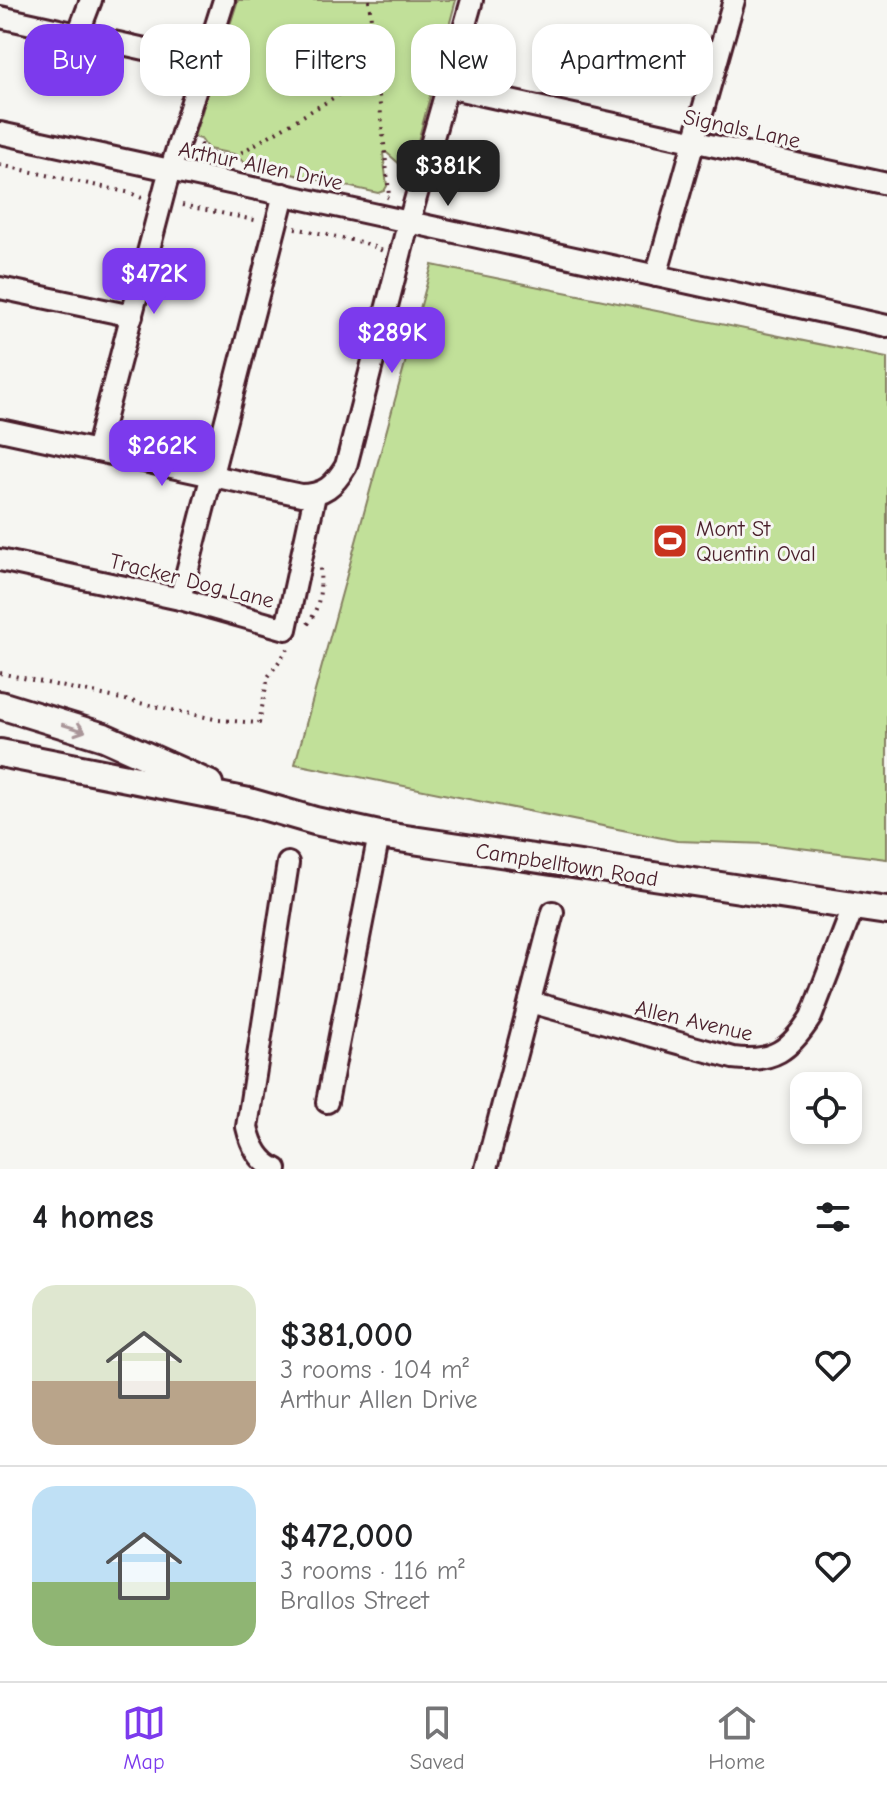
<!DOCTYPE html>
<html lang="en">
<head>
<meta charset="utf-8">
<style>
  :root { --surface:#fff; --page:#f6f6f6; --text:#202124; --muted:#757577; --line:#e0e0e0; --accent:#7c3aed }
  body { margin:0; font-family:"Comic Neue",sans-serif; background:var(--page); color:var(--text); height:100vh; display:flex; flex-direction:column; font-size:30px; white-space:nowrap }
  * { box-sizing:border-box; margin:0 }
  p { font-size:26px; color:var(--muted) }
  .icon { flex:none; width:44px; height:44px; fill:none; stroke:currentColor; stroke-width:2; stroke-linecap:round; stroke-linejoin:round }
  .map { position:relative; height:1169px; overflow:hidden }
  .sheet { display:flex; flex-direction:column; background:var(--surface); flex:1 }
  .sheet>* { flex:none }
  .hud { position:absolute; left:24px; top:24px; width:840px; height:72px; display:flex; gap:16px }
  .controls { position:absolute; left:790px; top:1072px; display:grid; gap:16px }
  .controls a { display:grid; place-items:center; width:72px; height:72px; border-radius:16px; background:var(--surface); box-shadow:0 4px 12px #0003; font-size:40px }
  .price { position:absolute; translate:-50% -68px; padding:0 18px; border-radius:16px; background:var(--accent); color:#fff; font-size:26px; line-height:52px; filter:drop-shadow(0 2px 4px #0008) }
  .price::after { content:''; position:absolute; left:50%; top:48px; width:24px; height:18px; margin-left:-12px; background:inherit; clip-path:polygon(0 0,100% 0,50% 100%) }
  .price.selected { background:#222; color:#fff }
  ul { padding:0; list-style:none }
  li { display:flex; align-items:center; gap:24px; height:200px; padding:0 32px }
  li+li { border-top:2px solid var(--line) }
  li span { display:grid; place-items:center; flex:none; width:224px; height:160px; border-radius:24px; color:#555 }
  li>.icon { margin-inline-start:auto }
  span .icon { width:96px; height:96px; fill:#fffc; stroke-width:1 }
  li b { font-size:34px }
  h2 { display:flex; justify-content:space-between; align-items:center; height:96px; padding:0 32px; font-size:34px }
  .chip { padding:0 28px; border-radius:24px; background:var(--surface); box-shadow:0 4px 12px #0003; font-size:28px; line-height:72px }
  .chip.selected { background:var(--accent); color:#fff }
  .tab-bar { display:flex; justify-content:space-around; align-items:center; height:112px; border-top:2px solid var(--line); background:var(--surface); font-size:22px; color:var(--muted) }
  .tab-bar a { display:grid; justify-items:center; gap:4px }
  .tab-bar .selected { color:var(--accent) }
  .map>svg:first-child { display:block }
  .green { fill:#c1e099; stroke:#868062; stroke-width:2 }
  .lines { fill:none; stroke-linecap:round; stroke-linejoin:round }
  .minor-casing { stroke:#4a1f2b; stroke-width:26 }
  .major-casing { stroke:#4a1f2b; stroke-width:32 }
  .path { stroke:#4a1f2b; stroke-width:4; stroke-dasharray:2 6; stroke-linecap:butt }
  .minor { stroke:#f6f6f2; stroke-width:20 }
  .major { stroke:#f6f6f2; stroke-width:26 }
  .oneway { stroke:#a99598 }
  .labels { text-anchor:middle; stroke-width:6; stroke-linejoin:round; paint-order:stroke }
  .street-label { font-size:22px; fill:#4a1f2b; stroke:#f6f6f2 }
  .poi-label { font-size:22px; fill:#4a1f2b; stroke:#f6f6f2; text-anchor:start }
</style>
</head>
<body>
<div class="map">
<svg width="887" height="1169" viewBox="0 0 887 1169">
  <rect width="100%" height="100%" fill="#f6f6f2"/>
  <filter id="ink" filterUnits="userSpaceOnUse"><feTurbulence type="fractalNoise" baseFrequency=".0125" numOctaves="2"/><feDisplacementMap in="SourceGraphic" scale="16" xChannelSelector="R" yChannelSelector="G"/><feConvolveMatrix kernelMatrix="1 2 1 2 8 2 1 2 1" color-interpolation-filters="sRGB"/></filter>
  <g filter="url(#ink)">
    <g class="green">
      <polygon points="238,0 456,0 411,167 402,166 387,153 383,153 387,186 384,191 378,193 246,164 234,154 208,149 201,139 194,137"/>
      <polygon points="432,265 887,358 887,859 768,844 677,841 295,764"/>
    </g>
    <g class="lines">
      <defs>
        <g id="minor">
          <polyline points="0,17 204,62"/>
          <polyline points="78,34 91,0"/>
          <polyline points="447,87 887,184"/>
          <polyline points="0,133 887,326"/>
          <polyline points="656,276 734,0"/>
          <polyline points="0,288 132,316"/>
          <path d="M0,430l301,65c23,0 33,-9 45,-29l59,-230 67,-236"/>
          <polyline points="96,451 166,184 224,0"/>
          <polyline points="0,560 180,599 286,629 315,495"/>
          <polyline points="180,599 284,194"/>
          <path d="M530,1002l203,56c40,5 57,-8 78,-41l42,-109"/>
          <polyline points="327,1102 379,835"/>
          <path d="M276,1169c-17,-7 -25,-25 -29,-42l41,-264"/>
          <polyline points="486,1169 553,912"/>
        </g>
        <g id="major">
          <polyline points="0,705 104,737 209,784"/>
          <polyline points="0,753 249,802 315,821 379,835 887,911"/>
        </g>
      </defs>
      <use href="#minor" class="minor-casing"/>
      <use href="#major" class="major-casing"/>
      <g class="path">
        <polyline points="369,0 388,182 389,198 387,197"/>
        <polyline points="200,144 205,152 232,158 377,72"/>
        <polyline points="222,156 234,162"/>
        <polyline points="0,165 131,193 142,198"/>
        <polyline points="182,205 259,221"/>
        <polyline points="295,228 365,243 383,251"/>
        <path d="M308,624c13,-19 13,-35 12,-56"/>
        <polyline points="0,673 219,720 259,723 268,677 288,649"/>
      </g>
      <use href="#minor" class="minor"/>
      <use href="#major" class="major"/>
    </g>
    <defs><path id="oneway-shaft" d="M-6 0H5M1.5-3L5.5 0L1.5 3" fill="none" stroke-width="1.6" stroke-linecap="round" stroke-linejoin="round" transform="scale(2)"/></defs>
    <use class="oneway" href="#oneway-shaft" transform="translate(74 728) rotate(17)"/>
  </g>
  <defs>
    <symbol id="stadium-square" viewBox="-11 -11 22 22"><rect x="-9" y="-9" width="18" height="18" rx="4" fill="#c8321e" stroke="#f6f6f2"/><path d="M0-5a6.5 5 0 1 0 0 10a6.5 5 0 1 0 0-10ZM-3.5-1.8h7v3.6h-7Z" fill="#fff"/></symbol>
  </defs>
  <g fill-rule="evenodd">
    <use href="#stadium-square" x="650" y="521" width="40" height="40"/>
  </g>
  <g class="labels">
    <g class="street-label">
      <text transform="translate(742 128) rotate(12)" y="8">Signals Lane</text>
      <text transform="translate(261 165) rotate(12)" y="8">Arthur Allen Drive</text>
      <text transform="translate(192 580) rotate(14)" y="8">Tracker Dog Lane</text>
      <text transform="translate(567 864) rotate(9)" y="8">Campbelltown Road</text>
      <text transform="translate(694 1020) rotate(13)" y="8">Allen Avenue</text>
    </g>
    <g class="poi-label">
      <text x="696" y="536">Mont St<tspan x="696" dy="25">Quentin Oval</tspan></text>
    </g>
  </g>
</svg>
<div class="controls">
<a><svg class="icon" aria-label="locate" viewBox="0 0 24 24"><circle cx="12" cy="12" r="6"/><path d="M12 2v4M12 18v4M2 12h4M18 12h4"/></svg></a>
</div>
<b class="price selected" style="left:448px;top:208px">$381K</b>
<b class="price" style="left:154px;top:316px">$472K</b>
<b class="price" style="left:392px;top:375px">$289K</b>
<b class="price" style="left:162px;top:488px">$262K</b>
<div class="hud">
<a class="chip selected">Buy</a>
<a class="chip">Rent</a>
<a class="chip">Filters</a>
<a class="chip">New</a>
<a class="chip">Apartment</a>
</div>
</div>
<section class="sheet">
<h2>4 homes<svg class="icon" aria-label="filters" viewBox="0 0 24 24"><path d="M4 7h16M4 17h16"/><circle cx="9" cy="7" r="2"/><circle cx="15" cy="17" r="2"/></svg></h2>
<ul>
<li><span style="background:linear-gradient(#dfe7d0 60%,#b9a48a 0)"><svg class="icon" aria-label="home" viewBox="0 0 24 24"><path d="M3 11l9-7 9 7M6 9v11h12V9"/></svg></span><div><b>$381,000</b><p>3 rooms · 104 m²</p><p>Arthur Allen Drive</p></div><svg class="icon" aria-label="heart" viewBox="0 0 24 24"><path d="M12 20l-8-8c-3-5 5-10 8-4 3-6 11-1 8 4z"/></svg></li>
<li><span style="background:linear-gradient(#bfe0f5 60%,#8fb573 0)"><svg class="icon" aria-label="home" viewBox="0 0 24 24"><path d="M3 11l9-7 9 7M6 9v11h12V9"/></svg></span><div><b>$472,000</b><p>3 rooms · 116 m²</p><p>Brallos Street</p></div><svg class="icon" aria-label="heart" viewBox="0 0 24 24"><path d="M12 20l-8-8c-3-5 5-10 8-4 3-6 11-1 8 4z"/></svg></li>
</ul>
</section>
<nav class="tab-bar">
<a class="selected"><svg class="icon" aria-label="map" viewBox="0 0 24 24"><path d="M3 6l6-2 6 2 6-2v14l-6 2-6-2-6 2zM9 4v14M15 6v14"/></svg>Map</a>
<a><svg class="icon" aria-label="saved" viewBox="0 0 24 24"><path d="M7 4h10v16l-5-4-5 4z"/></svg>Saved</a>
<a><svg class="icon" aria-label="home" viewBox="0 0 24 24"><path d="M3 11l9-7 9 7M6 9v11h12V9"/></svg>Home</a>
</nav>
</body>
</html>
